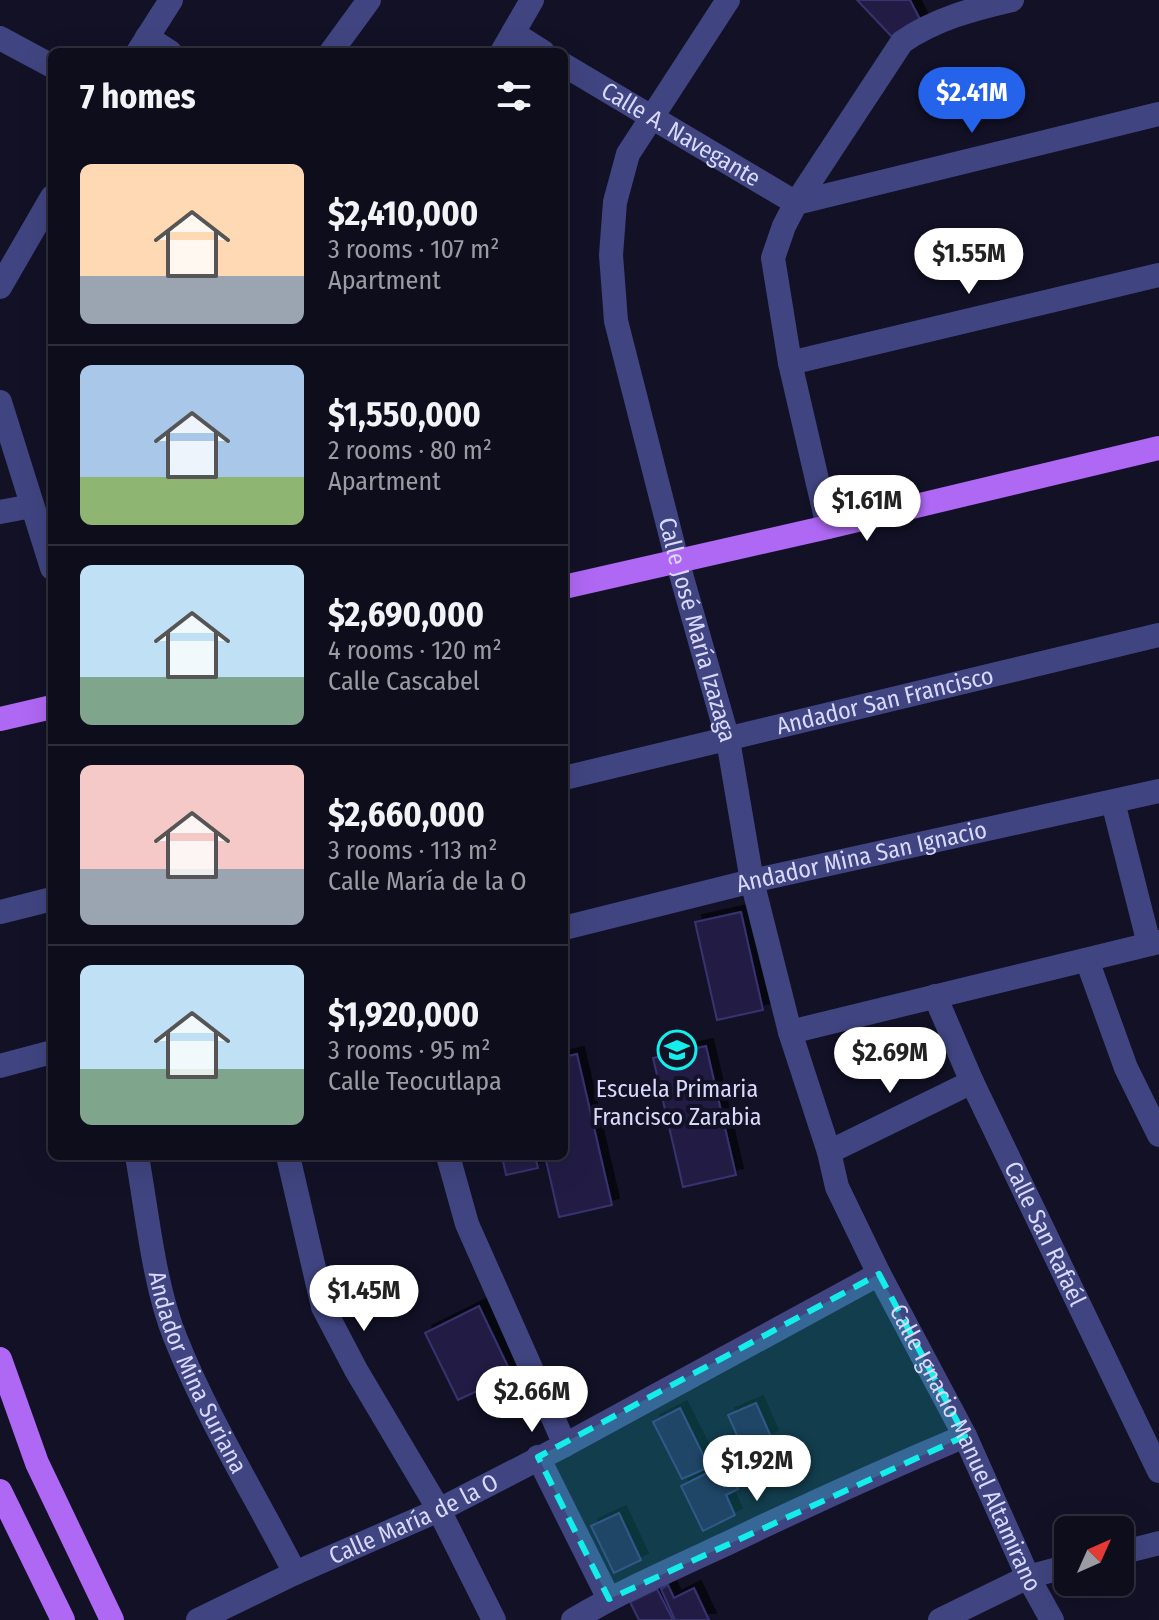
<!DOCTYPE html>
<html lang="en">
<head>
<meta charset="utf-8">
<style>
  :root { --surface:#0e0d1c; --page:#171625; --text:#f1f3f6; --muted:#9b9ca3; --line:#2e2d3b; --accent:#2563eb }
  body { margin:0; font-family:"Fira Sans Condensed",sans-serif; background:var(--page); color:var(--text); height:100vh; display:flex; flex-direction:column; font-size:30px; white-space:nowrap }
  * { box-sizing:border-box; margin:0 }
  p { font-size:26px; color:var(--muted) }
  .icon { flex:none; width:44px; height:44px; fill:none; stroke:currentColor; stroke-width:2; stroke-linecap:round; stroke-linejoin:round }
  .map { position:relative; flex:1; overflow:hidden }
  .side { position:absolute; left:48px; top:48px; width:520px; height:1112px; display:flex; flex-direction:column; background:var(--surface); border-radius:12px; box-shadow:0 8px 32px #0002,0 0 0 2px var(--line) }
  .side>* { flex:none }
  .needle { width:52px; rotate:45deg }
  .tools { position:absolute; left:1054px; top:1516px; display:grid; gap:16px }
  .tools a { display:grid; place-items:center; width:80px; height:80px; border-radius:12px; background:var(--surface); box-shadow:0 8px 32px #0002,0 0 0 2px var(--line); font-size:40px }
  .price { position:absolute; translate:-50% -68px; padding:0 18px; border-radius:28px; background:#fff; color:#222; font-size:26px; line-height:52px; filter:drop-shadow(0 2px 4px #0008) }
  .price::after { content:''; position:absolute; left:50%; top:48px; width:24px; height:18px; margin-left:-12px; background:inherit; clip-path:polygon(0 0,100% 0,50% 100%) }
  .price.active { background:var(--accent); color:#fff }
  ul { padding:0; list-style:none }
  li { display:flex; align-items:center; gap:24px; height:200px; padding:0 32px }
  li+li { border-top:2px solid var(--line) }
  li span { display:grid; place-items:center; flex:none; width:224px; height:160px; border-radius:12px; color:#555 }
  li>.icon { margin-inline-start:auto }
  span .icon { width:96px; height:96px; fill:#fffc; stroke-width:1 }
  li b { font-size:34px }
  h2 { display:flex; justify-content:space-between; align-items:center; height:96px; padding:0 32px; font-size:34px }
  .map>svg:first-child { display:block }
  .building { fill:#221f45; stroke:#373270; stroke-width:2; filter:url(#shadow) }
  .lines { fill:none; stroke-linecap:round; stroke-linejoin:round }
  .minor { stroke:#404581; stroke-width:24 }
  .major { stroke:#af68f4; stroke-width:24 }
  .marked { fill:#13eeea; fill-opacity:0.2; stroke:#13eeea; stroke-width:6; stroke-dasharray:16 10; stroke-linejoin:round }
  .labels { text-anchor:middle; stroke-width:8; stroke-linejoin:round; paint-order:stroke }
  .street-label { font-size:24px; fill:#d9d9fc; stroke:#121126 }
  .poi-label { font-size:24px; fill:#d9d9fc; stroke:#121126 }
</style>
</head>
<body>
<div class="map">
<svg width="1159" height="1620" viewBox="0 0 1159 1620">
  <defs>
    <filter id="shadow"><feDropShadow dx="7" dy="-7" stdDeviation="0" flood-color="#0009"/></filter>
  </defs>
  <rect width="100%" height="100%" fill="#121126"/>
  <g class="building">
    <polygon points="857,0 910,0 922,23 894,39"/>
    <polygon points="741,912 763,1010 717,1020 695,922"/>
    <polygon points="706,1046 736,1175 683,1187 653,1058"/>
    <polygon points="577,1054 612,1205 559,1217 545,1156 564,1156 564,1057"/>
    <polygon points="502,1156 535,1156 538,1168 506,1175"/>
    <polygon points="479,1306 512,1375 458,1400 425,1333"/>
    <polygon points="756,1403 771,1437 743,1449 728,1415"/>
    <polygon points="680,1408 709,1467 682,1479 653,1422"/>
    <polygon points="725,1464 738,1489 726,1495 735,1515 703,1531 681,1486"/>
    <polygon points="619,1513 641,1560 614,1573 591,1526"/>
    <polygon points="668,1585 674,1598 694,1588 709,1620 675,1620 661,1589"/>
    <polygon points="657,1589 673,1620 639,1620 630,1602"/>
  </g>
  <g class="lines">
    <g class="minor">
      <path id="s1" d="M728,0l-100,154 -13,48 -4,53 5,66 61,239 51,180 24,141 38,151 39,120 8,35 42,87 86,162 63,141 24,43"/>
      <polyline points="513,33 543,52"/>
      <polyline points="147,37 170,52"/>
      <polyline points="0,38 52,66"/>
      <polyline points="138,52 171,0"/>
      <polyline points="331,52 369,0"/>
      <polyline points="502,52 532,0"/>
      <path id="s2" d="M564,65l232,138"/>
      <polyline points="796,203 1159,114"/>
      <polyline points="0,287 52,197"/>
      <polyline points="790,363 1159,275"/>
      <polyline points="0,402 52,568"/>
      <polyline points="0,512 32,506"/>
      <path d="M828,527l-38,-164 -17,-105 11,-32 12,-23 106,-161c33,-23 71,-33 110,-42"/>
      <path id="s3" d="M564,778l595,-143"/>
      <polyline points="1113,802 1149,944"/>
      <polyline points="0,912 52,899"/>
      <path id="s4" d="M564,928l188,-47 407,-90"/>
      <polyline points="1087,960 1126,1068 1159,1135"/>
      <path id="s5" d="M935,996l37,86 187,389"/>
      <polyline points="790,1032 1159,942"/>
      <polyline points="0,1066 52,1052"/>
      <polyline points="829,1152 972,1082"/>
      <path id="s6" d="M137,1156c10,56 17,129 38,181 32,81 80,158 120,236"/>
      <polyline points="288,1156 323,1307 356,1370 439,1510 494,1620"/>
      <polyline points="448,1156 467,1224 565,1445"/>
      <polyline points="538,1457 609,1599"/>
      <polyline points="1120,1553 1159,1543"/>
      <path id="s7" d="M198,1620l97,-47 144,-63 126,-65 314,-171"/>
      <path d="M573,1620c49,-29 101,-52 153,-76 79,-38 158,-74 239,-108"/>
      <polyline points="940,1620 1028,1577 1068,1566"/>
    </g>
    <g class="major">
      <polyline points="564,587 828,527 1159,448"/>
      <polyline points="0,719 52,707"/>
      <polyline points="0,1359 37,1463 112,1620"/>
      <polyline points="0,1491 63,1620"/>
    </g>
  </g>
  <path class="marked" d="M879,1274l86,162 -356,163 -71,-142z"/>
  <defs>
    <symbol id="school-ring" viewBox="-11 -11 22 22"><circle r="9.5" fill="#121126" stroke="#13eeea" stroke-width="1.5"/><path d="M0-5L7-2L0 1L-7-2ZM-4 1L0 2.5L4 1V4Q0 6-4 4Z" fill="#13eeea"/></symbol>
  </defs>
  <g fill-rule="evenodd">
    <use href="#school-ring" x="655" y="1028" width="44" height="44"/>
  </g>
  <g class="labels">
    <g class="street-label">
      <text dy="8" stroke="none"><textPath href="#s2" startOffset="136">Calle A. Navegante</textPath></text>
      <text dy="8" stroke="none"><textPath href="#s1" startOffset="672">Calle José María Izazaga</textPath></text>
      <text dy="8" stroke="none"><textPath href="#s3" startOffset="330">Andador San Francisco</textPath></text>
      <text dy="8" stroke="none"><textPath href="#s4" startOffset="306">Andador Mina San Ignacio</textPath></text>
      <text dy="8" stroke="none"><textPath href="#s5" startOffset="262">Calle San Rafaél</textPath></text>
      <text dy="8" stroke="none"><textPath href="#s6" startOffset="226">Andador Mina Suriana</textPath></text>
      <text dy="8" stroke="none"><textPath href="#s1" startOffset="1538">Calle Ignacio Manuel Altamirano</textPath></text>
      <text dy="8" stroke="none"><textPath href="#s7" startOffset="238">Calle María de la O</textPath></text>
    </g>
    <g class="poi-label">
      <text x="677" y="1097">Escuela Primaria<tspan x="677" dy="28">Francisco Zarabia</tspan></text>
    </g>
  </g>
</svg>
<div class="tools">
<a><svg class="needle" viewBox="-14 -14 28 28"><path d="M0-13l5 13h-10z" fill="#e53935"/><path d="M0 13l5-13h-10z" fill="#9b9ca3"/></svg></a>
</div>
<b class="price active" style="left:972px;top:135px">$2.41M</b>
<b class="price" style="left:969px;top:296px">$1.55M</b>
<b class="price" style="left:867px;top:543px">$1.61M</b>
<b class="price" style="left:890px;top:1095px">$2.69M</b>
<b class="price" style="left:364px;top:1333px">$1.45M</b>
<b class="price" style="left:532px;top:1434px">$2.66M</b>
<b class="price" style="left:757px;top:1503px">$1.92M</b>
<section class="side">
<h2>7 homes<svg class="icon" aria-label="filters" viewBox="0 0 24 24"><path d="M4 7h16M4 17h16"/><circle cx="9" cy="7" r="2"/><circle cx="15" cy="17" r="2"/></svg></h2>
<ul>
<li><span style="background:linear-gradient(#ffd9b3 70%,#9aa5b1 0)"><svg class="icon" aria-label="home" viewBox="0 0 24 24"><path d="M3 11l9-7 9 7M6 9v11h12V9"/></svg></span><div><b>$2,410,000</b><p>3 rooms · 107 m²</p><p>Apartment</p></div></li>
<li><span style="background:linear-gradient(#a9c7e8 70%,#8fb573 0)"><svg class="icon" aria-label="home" viewBox="0 0 24 24"><path d="M3 11l9-7 9 7M6 9v11h12V9"/></svg></span><div><b>$1,550,000</b><p>2 rooms · 80 m²</p><p>Apartment</p></div></li>
<li><span style="background:linear-gradient(#bfe0f5 70%,#7fa58c 0)"><svg class="icon" aria-label="home" viewBox="0 0 24 24"><path d="M3 11l9-7 9 7M6 9v11h12V9"/></svg></span><div><b>$2,690,000</b><p>4 rooms · 120 m²</p><p>Calle Cascabel</p></div></li>
<li><span style="background:linear-gradient(#f6c9c9 65%,#9aa5b1 0)"><svg class="icon" aria-label="home" viewBox="0 0 24 24"><path d="M3 11l9-7 9 7M6 9v11h12V9"/></svg></span><div><b>$2,660,000</b><p>3 rooms · 113 m²</p><p>Calle María de la O</p></div></li>
<li><span style="background:linear-gradient(#bfe0f5 65%,#7fa58c 0)"><svg class="icon" aria-label="home" viewBox="0 0 24 24"><path d="M3 11l9-7 9 7M6 9v11h12V9"/></svg></span><div><b>$1,920,000</b><p>3 rooms · 95 m²</p><p>Calle Teocutlapa</p></div></li>
</ul>
</section>
</div>
</body>
</html>
